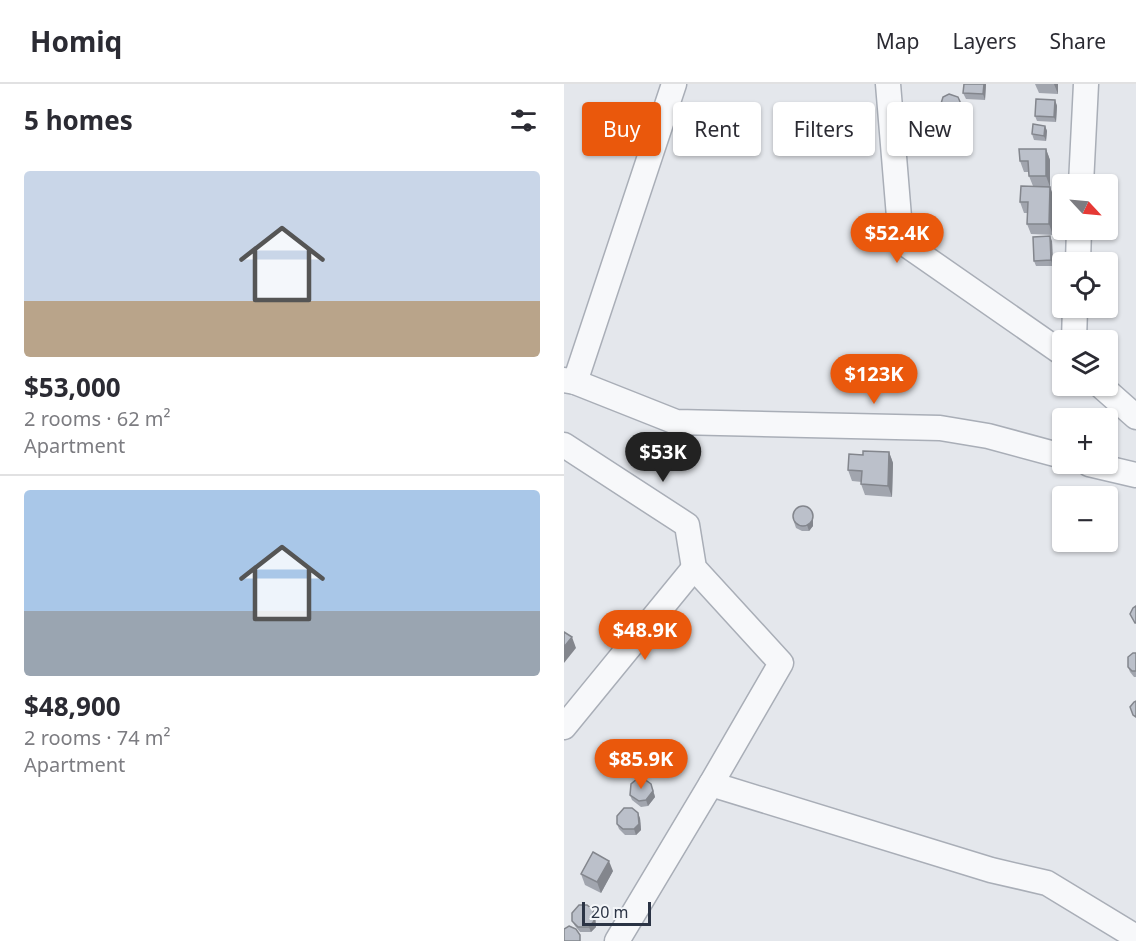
<!DOCTYPE html>
<html lang="en">
<head>
<meta charset="utf-8">
<style>
  :root { --surface:#fff; --page:#f2f2f3; --text:#2b2b33; --muted:#7c7c81; --line:#e1e1e2; --accent:#ea580c }
  body { margin:0; font-family:"Noto Sans",sans-serif; background:var(--page); color:var(--text); height:100vh; display:flex; flex-direction:column; font-size:22px; white-space:nowrap }
  * { box-sizing:border-box; margin:0 }
  p { font-size:20px; color:var(--muted) }
  .icon { flex:none; width:33px; height:33px; fill:none; stroke:currentColor; stroke-width:2; stroke-linecap:round; stroke-linejoin:round }
  .map { position:relative; flex:1; overflow:hidden }
  .panel { display:flex; flex-direction:column; background:var(--surface); width:564px }
  .panel>* { flex:none }
  .hud { position:absolute; left:18px; top:18px; width:464px; height:54px; display:flex; gap:12px }
  .needle { width:39px; rotate:116deg }
  .controls { position:absolute; left:488px; top:90px; display:grid; gap:12px }
  .controls a { display:grid; place-items:center; width:66px; height:66px; border-radius:6px; background:var(--surface); box-shadow:0 2px 4px #0004; font-size:30px }
  .scale { position:absolute; left:18px; bottom:15px; width:69px; box-sizing:border-box; padding-left:6px; border:3px solid #2b3445; border-top:0; font-size:16px; line-height:21px; white-space:nowrap; color:#2b3445; -webkit-text-stroke:4px #f4f6f9; paint-order:stroke }
  .price { position:absolute; translate:-50% -51px; padding:0 14px; border-radius:21px; background:var(--accent); color:#fff; font-size:20px; line-height:39px; filter:drop-shadow(0 2px 3px #0008) }
  .price::after { content:''; position:absolute; left:50%; top:36px; width:18px; height:14px; margin-left:-9px; background:inherit; clip-path:polygon(0 0,100% 0,50% 100%) }
  .price.active { background:#222; color:#fff }
  ul { padding:0; list-style:none }
  li { display:grid; align-content:center; gap:12px; height:318px; padding:0 24px }
  li+li { border-top:2px solid var(--line) }
  li span { display:grid; place-items:center; height:186px; border-radius:6px; color:#555 }
  li>.icon { margin-inline-start:auto }
  span .icon { width:108px; height:108px; fill:#fffc; stroke-width:1 }
  li b { font-size:26px }
  h2 { display:flex; justify-content:space-between; align-items:center; height:72px; padding:0 24px; font-size:26px }
  .tag { padding:0 21px; border-radius:6px; background:var(--surface); box-shadow:0 2px 4px #0004; font-size:21px; line-height:54px }
  .tag.active { background:var(--accent); color:#fff }
  header { display:flex; align-items:center; gap:36px; box-sizing:border-box; height:84px; padding:0 30px; background:var(--surface); border-bottom:2px solid var(--line) }
  header strong { font-size:28px }
  nav { display:flex; gap:33px; margin-inline-start:auto; font-size:21px }
  main { display:flex; flex:1; min-height:0 }
  .map>svg:first-child { display:block }
  .lines { fill:none; stroke-linecap:round; stroke-linejoin:round }
  .minor-casing { stroke:#a9aeb7; stroke-width:27 }
  .minor { stroke:#f7f8fa; stroke-width:24 }
  .wall { fill:#a1a5ae }
  .shaded-wall { fill:#83868d }
  .building { fill:#bbc0ca; stroke:#83868d; stroke-width:1.5 }
</style>
</head>
<body>
<header>
<strong>Homiq</strong>
<nav><a>Map</a><a>Layers</a><a>Share</a></nav>
</header>
<main>
<section class="panel">
<h2>5 homes<svg class="icon" aria-label="filters" viewBox="0 0 24 24"><path d="M4 7h16M4 17h16"/><circle cx="9" cy="7" r="2"/><circle cx="15" cy="17" r="2"/></svg></h2>
<ul>
<li><span style="background:linear-gradient(#c9d6e8 70%,#b9a48a 0)"><svg class="icon" aria-label="home" viewBox="0 0 24 24"><path d="M3 11l9-7 9 7M6 9v11h12V9"/></svg></span><div><b>$53,000</b><p>2 rooms · 62 m²</p><p>Apartment</p></div></li>
<li><span style="background:linear-gradient(#a9c7e8 65%,#9aa5b1 0)"><svg class="icon" aria-label="home" viewBox="0 0 24 24"><path d="M3 11l9-7 9 7M6 9v11h12V9"/></svg></span><div><b>$48,900</b><p>2 rooms · 74 m²</p><p>Apartment</p></div></li>
</ul>
</section>
<div class="map">
<svg width="572" height="857" viewBox="0 0 572 857">
  <rect width="100%" height="100%" fill="#e4e7ec"/>
  <g class="lines">
    <defs>
      <g id="minor">
        <polyline points="324,0 337,157 498,269"/>
        <polyline points="517,100 522,0"/>
        <polyline points="514,178 515,146"/>
        <polyline points="510,256 511,224"/>
        <polyline points="0,296 11,298 112,338 376,344 424,352 498,372"/>
        <polyline points="11,298 110,0"/>
        <polyline points="537,302 572,333"/>
        <polyline points="0,361 123,441 130,484 217,579 147,700 427,786 483,799 572,853"/>
        <polyline points="525,380 572,391"/>
        <polyline points="0,643 130,484"/>
        <polyline points="53,857 147,700"/>
      </g>
    </defs>
    <use href="#minor" class="minor-casing"/>
    <use href="#minor" class="minor"/>
  </g>
  <g class="wall">
    <polygon points="422,0 421,16 402,15 399,9"/>
    <polygon points="471,0 494,0 494,10 475,9"/>
    <polygon points="491,16 493,22 492,38 473,37 471,32"/>
    <polygon points="376,23 399,25 397,32 388,37 382,34 378,28"/>
    <polygon points="481,42 483,47 482,57 470,56 468,50"/>
    <polygon points="482,65 486,76 486,103 490,114 489,151 467,150 463,140 464,129 460,129 456,118 469,102 465,92 465,88 460,88 456,77"/>
    <polygon points="488,157 489,182 472,182 470,177"/>
    <polygon points="325,368 329,379 328,413 301,411 297,400 298,398 288,397 284,386"/>
    <polygon points="247,427 249,433 249,442 245,447 238,447 232,444 230,438"/>
    <polygon points="572,569 572,593 570,593 566,588 564,583"/>
    <polygon points="89,705 91,713 84,722 77,723 68,716 66,711"/>
    <polygon points="76,734 77,746 72,751 61,751 55,745 53,740"/>
    <polygon points="49,787 37,809 21,801 17,790"/>
    <polygon points="31,831 32,843 27,848 16,848 11,842 8,837"/>
  </g>
  <g class="shaded-wall">
    <polygon points="420,0 422,0 421,16 419,10"/>
    <polygon points="490,0 494,0 494,10"/>
    <polygon points="491,16 493,22 492,38 490,33"/>
    <polygon points="397,20 399,25 397,32 395,27"/>
    <polygon points="481,42 483,47 482,57 480,52"/>
    <polygon points="482,65 486,76 486,103 482,92"/>
    <polygon points="486,103 490,114 489,151 485,140"/>
    <polygon points="486,152 488,157 489,182 487,176"/>
    <polygon points="325,368 329,379 328,413 324,402"/>
    <polygon points="247,427 249,433 249,442 245,447 243,441"/>
    <polygon points="8,553 12,564 0,579 0,563"/>
    <polygon points="87,700 91,713 84,722 82,716"/>
    <polygon points="74,729 76,734 77,746 72,751 70,745"/>
    <polygon points="45,777 49,787 37,809 33,798"/>
    <polygon points="29,826 31,831 32,843 27,848 25,843"/>
  </g>
  <g class="building">
    <polygon points="400,0 420,0 419,10 399,9"/>
    <polygon points="385,10 394,13 397,20 395,27 386,31 380,29 376,23 379,13"/>
    <polygon points="472,15 491,16 490,33 471,32"/>
    <polygon points="469,40 481,42 480,52 468,50"/>
    <polygon points="455,65 482,65 482,92 465,92 464,77 456,77"/>
    <polygon points="457,102 486,103 485,140 463,140 464,118 456,118"/>
    <polygon points="486,152 487,176 470,177 469,153"/>
    <polygon points="299,367 325,368 324,402 297,400 298,387 284,386 285,370 299,371"/>
    <circle cx="239" cy="432" r="10"/>
    <polygon points="572,522 572,539 571,539 566,530 569,524"/>
    <polygon points="0,548 8,553 0,563"/>
    <polygon points="569,569 572,569 572,587 568,587 564,583 564,573"/>
    <polygon points="572,617 572,633 569,631 566,623 570,618"/>
    <polygon points="73,695 80,695 87,700 89,707 82,716 75,717 66,711 67,700"/>
    <polygon points="60,724 68,724 74,729 75,740 70,745 59,745 53,740 53,732"/>
    <polygon points="29,768 45,777 33,798 17,790"/>
    <polygon points="15,821 23,821 29,826 30,837 25,843 14,843 8,837 8,829"/>
    <polygon points="5,842 12,845 16,851 16,857 0,857 0,845"/>
  </g>
</svg>
<div class="controls">
<a><svg class="needle" viewBox="-14 -14 28 28"><path d="M0-13l5 13h-10z" fill="#e53935"/><path d="M0 13l5-13h-10z" fill="#7c7c81"/></svg></a>
<a><svg class="icon" aria-label="locate" viewBox="0 0 24 24"><circle cx="12" cy="12" r="6"/><path d="M12 2v4M12 18v4M2 12h4M18 12h4"/></svg></a>
<a><svg class="icon" aria-label="layers" viewBox="0 0 24 24"><path d="M12 4l9 5-9 5-9-5zM3 14l9 5 9-5"/></svg></a>
<a>+</a>
<a>−</a>
</div>
<div class="scale">20 m</div>
<b class="price" style="left:333px;top:180px">$52.4K</b>
<b class="price" style="left:310px;top:321px">$123K</b>
<b class="price active" style="left:99px;top:399px">$53K</b>
<b class="price" style="left:81px;top:577px">$48.9K</b>
<b class="price" style="left:77px;top:706px">$85.9K</b>
<div class="hud">
<a class="tag active">Buy</a>
<a class="tag">Rent</a>
<a class="tag">Filters</a>
<a class="tag">New</a>
</div>
</div>
</main>
</body>
</html>
